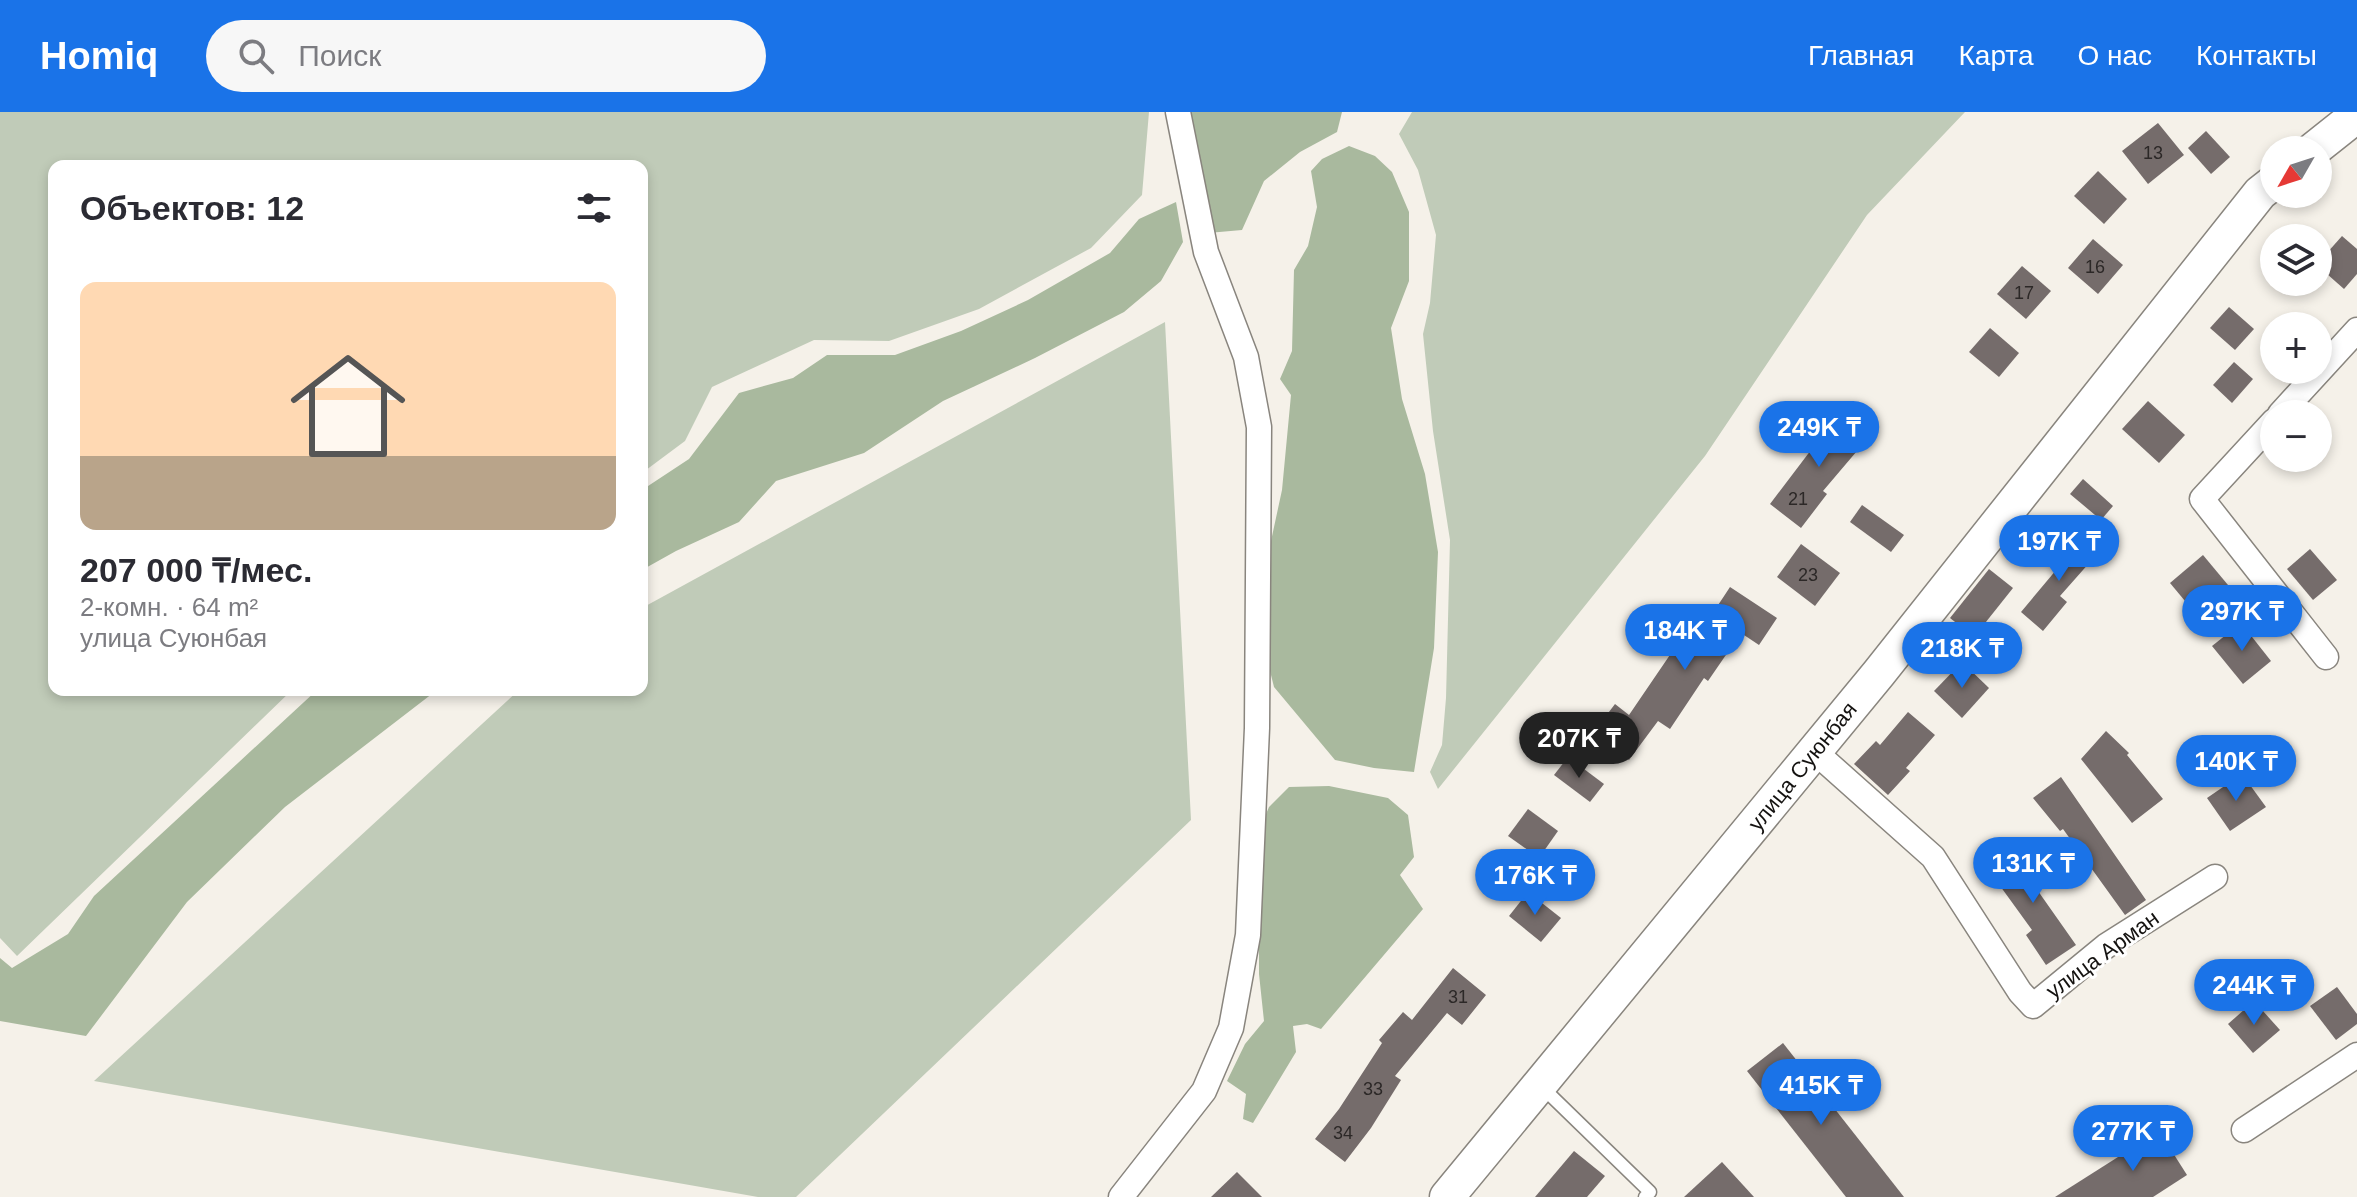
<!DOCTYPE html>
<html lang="ru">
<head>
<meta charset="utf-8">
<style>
  :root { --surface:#fff; --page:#f7f7f7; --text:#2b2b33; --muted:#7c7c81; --accent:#1a73e8 }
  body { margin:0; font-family:Arial,sans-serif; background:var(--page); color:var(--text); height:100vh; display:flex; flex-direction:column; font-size:30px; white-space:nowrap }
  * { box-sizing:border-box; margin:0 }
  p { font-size:26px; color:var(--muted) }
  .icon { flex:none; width:44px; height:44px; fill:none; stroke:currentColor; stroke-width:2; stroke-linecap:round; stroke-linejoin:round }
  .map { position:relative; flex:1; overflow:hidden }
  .panel { position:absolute; left:48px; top:48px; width:600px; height:536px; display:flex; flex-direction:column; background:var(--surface); border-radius:16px; box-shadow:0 4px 12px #0003 }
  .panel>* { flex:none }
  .needle { width:52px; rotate:231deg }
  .buttons { position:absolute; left:2260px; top:24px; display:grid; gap:16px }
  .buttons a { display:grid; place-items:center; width:72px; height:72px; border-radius:50%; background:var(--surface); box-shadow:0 4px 12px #0003; font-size:40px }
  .price { position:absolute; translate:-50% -68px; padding:0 18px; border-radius:28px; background:var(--accent); color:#fff; font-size:26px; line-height:52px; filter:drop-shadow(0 2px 4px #0008) }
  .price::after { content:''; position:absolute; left:50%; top:48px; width:24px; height:18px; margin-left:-12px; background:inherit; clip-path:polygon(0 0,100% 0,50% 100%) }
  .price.active { background:#222; color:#fff }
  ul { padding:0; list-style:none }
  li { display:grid; align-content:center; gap:16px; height:424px; padding:0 32px }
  li span { display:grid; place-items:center; height:248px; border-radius:16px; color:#555 }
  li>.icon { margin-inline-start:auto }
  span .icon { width:144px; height:144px; fill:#fffc; stroke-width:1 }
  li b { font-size:34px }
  h2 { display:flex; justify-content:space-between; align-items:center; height:96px; padding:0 32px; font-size:34px }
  header { display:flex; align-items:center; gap:48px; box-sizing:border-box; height:112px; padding:0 40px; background:var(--accent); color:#fff }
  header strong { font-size:38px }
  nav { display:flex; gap:44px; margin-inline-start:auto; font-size:28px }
  .search { width:560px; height:72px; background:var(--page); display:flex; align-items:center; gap:20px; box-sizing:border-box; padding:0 28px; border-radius:44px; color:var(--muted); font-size:30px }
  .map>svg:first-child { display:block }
  .green { fill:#c0cbb8 }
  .forest { fill:#a9b99e }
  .building { fill:#756c6b }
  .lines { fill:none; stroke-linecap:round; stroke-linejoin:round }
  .service-casing { stroke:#89857e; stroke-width:15 }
  .minor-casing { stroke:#89857e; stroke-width:27 }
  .secondary-casing { stroke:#89857e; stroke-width:37 }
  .service { stroke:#fff; stroke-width:12 }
  .minor { stroke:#fff; stroke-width:24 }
  .secondary { stroke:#fff; stroke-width:34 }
  .labels { text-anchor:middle; stroke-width:6; stroke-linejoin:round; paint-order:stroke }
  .number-label { font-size:18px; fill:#2c2827 }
  .street-label { font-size:22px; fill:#141210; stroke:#fff }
</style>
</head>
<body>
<header>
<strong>Homiq</strong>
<div class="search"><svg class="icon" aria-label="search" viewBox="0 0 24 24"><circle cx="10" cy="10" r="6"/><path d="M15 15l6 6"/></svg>Поиск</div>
<nav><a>Главная</a><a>Карта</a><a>О нас</a><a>Контакты</a></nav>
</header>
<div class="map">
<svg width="2357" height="1085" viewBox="0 0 2357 1085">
  <rect width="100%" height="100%" fill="#f5f1e9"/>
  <g class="green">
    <polygon points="0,0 1149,0 1142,83 1091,136 979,197 889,229 814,228 712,275 685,329 642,361 642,54 54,54 54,578 292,578 17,844 0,826"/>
    <polygon points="1412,0 1965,0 1867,103 1705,344 1438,677 1430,660 1442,633 1446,586 1450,428 1433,319 1423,222 1430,191 1436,123 1418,58 1399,22"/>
    <polygon points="1165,210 1191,708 796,1085 758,1085 94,969 519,578 642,578 642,496"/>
  </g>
  <g class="forest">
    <polygon points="1183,0 1342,0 1337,20 1300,40 1264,69 1242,118 1208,121"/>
    <polygon points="1349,34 1375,44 1392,60 1409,100 1409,169 1391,216 1402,287 1425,362 1438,440 1434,536 1414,660 1374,656 1335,648 1274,575 1267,547 1270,489 1271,429 1282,378 1291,283 1280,267 1292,239 1294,158 1308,134 1317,95 1311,59 1322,47"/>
    <polygon points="1176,90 1183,130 1161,169 1124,200 1035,246 943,289 864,341 776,369 739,410 676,439 642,458 642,378 689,347 739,281 793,266 827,243 895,243 961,219 1028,188 1110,141 1139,107"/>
    <polygon points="317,578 437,578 285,695 187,790 86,924 0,909 0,846 12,856 68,822 94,784"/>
    <polygon points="1329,674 1388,686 1408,703 1414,745 1400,763 1423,797 1321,917 1307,912 1293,914 1296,940 1253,1011 1243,1007 1246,982 1227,969 1245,932 1264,909 1259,862 1259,814 1252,735 1269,695 1289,675"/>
  </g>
  <g class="building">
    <polygon points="2158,11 2184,43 2148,72 2122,39"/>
    <polygon points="2206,19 2230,45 2211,62 2188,36"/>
    <polygon points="2098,59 2127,87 2104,112 2074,84"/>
    <polygon points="2342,124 2357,137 2357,162 2344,177 2318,154 2318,151"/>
    <polygon points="2093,127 2123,153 2098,182 2068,156"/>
    <polygon points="2022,154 2051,179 2026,207 1997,182"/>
    <polygon points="2229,195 2254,217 2235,238 2210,216"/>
    <polygon points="1990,216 2019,241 1999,265 1969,240"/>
    <polygon points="2234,250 2253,267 2232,291 2213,273"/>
    <polygon points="2148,289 2185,323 2159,351 2122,317"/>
    <polygon points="1836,299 1868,326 1823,379 1827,382 1801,416 1770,392 1811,338 1806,335"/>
    <polygon points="2083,367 2113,394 2101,408 2070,382"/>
    <polygon points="1862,393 1904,423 1891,440 1850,410"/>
    <polygon points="2077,422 2098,441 2060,484 2067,490 2043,519 2021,500 2062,451 2056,446"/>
    <polygon points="1801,432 1840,461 1815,494 1777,465"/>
    <polygon points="2310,437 2337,468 2313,488 2287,457"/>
    <polygon points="2203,443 2228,473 2195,501 2170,471"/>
    <polygon points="1989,457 2013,476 1974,525 1950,506"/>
    <polygon points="1730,475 1777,506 1759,533 1741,521 1708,569 1704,566 1670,617 1658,609 1629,648 1593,621 1615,592 1629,603 1691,512 1701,519"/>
    <polygon points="2241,511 2271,549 2243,572 2212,534"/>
    <polygon points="1962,550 1989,576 1962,606 1934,579"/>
    <polygon points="1908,600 1935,623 1906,656 1910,659 1888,683 1854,652 1876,629 1880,633"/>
    <polygon points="2106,619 2129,641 2127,643 2163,687 2132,711 2081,647"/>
    <polygon points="1568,645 1604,672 1590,690 1554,663"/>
    <polygon points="2242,662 2266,695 2230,719 2207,686"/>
    <polygon points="2061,665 2146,788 2125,803 2063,717 2060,719 2033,686"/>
    <polygon points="1528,697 1558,719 1539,746 1508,724"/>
    <polygon points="2023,735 2049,771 2038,779 2076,833 2046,853 2026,823 2032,818 1990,760"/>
    <polygon points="1528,780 1561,806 1541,830 1509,804"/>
    <polygon points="1453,856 1486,883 1462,913 1447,901 1395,964 1401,968 1371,1016 1345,1050 1315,1027 1339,997 1382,931 1379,928 1403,900 1412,908"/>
    <polygon points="2337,875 2357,902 2357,912 2336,928 2310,894"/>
    <polygon points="2254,889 2280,918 2253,941 2228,912"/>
    <polygon points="1783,931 1904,1085 1846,1085 1747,959"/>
    <polygon points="2159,1019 2187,1063 2153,1085 2055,1085"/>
    <polygon points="1574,1039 1605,1064 1587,1085 1535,1085"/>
    <polygon points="1722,1050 1754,1085 1684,1085"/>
    <polygon points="1237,1060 1262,1085 1211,1085"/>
  </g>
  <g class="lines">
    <defs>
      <polyline id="service" points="1542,975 1650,1080 1645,1085"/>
      <g id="minor">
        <polyline points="2280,302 2357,218"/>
        <polyline points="2274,309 2202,387 2326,545"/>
        <polyline points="1814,639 1933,745 2020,880 2033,894 2106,834 2215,765"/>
        <polyline points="2244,1018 2357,943"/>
        <polyline points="1121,1085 1204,979 1231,916 1248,823 1257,616 1259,315 1246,245 1206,140 1178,0"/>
      </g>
      <g id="secondary">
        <polyline points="2313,38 2357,3"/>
        <polyline points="1447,1085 1879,561 2260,81 2274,70"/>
      </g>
    </defs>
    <use href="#service" class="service-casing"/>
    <use href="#minor" class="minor-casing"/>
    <use href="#secondary" class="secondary-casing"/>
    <use href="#service" class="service"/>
    <use href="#minor" class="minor"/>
    <use href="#secondary" class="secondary"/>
  </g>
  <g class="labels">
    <g class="number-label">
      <text x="2153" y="47">13</text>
      <text x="2095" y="161">16</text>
      <text x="2024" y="187">17</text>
      <text x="1798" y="393">21</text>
      <text x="1808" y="469">23</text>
      <text x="1458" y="891">31</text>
      <text x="1373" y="983">33</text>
      <text x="1343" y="1027">34</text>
    </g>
    <g class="street-label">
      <text transform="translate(1802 654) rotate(-51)" y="8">улица Суюнбая</text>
      <text transform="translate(2102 842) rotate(-36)" y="8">улица Арман</text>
    </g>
  </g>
</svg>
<div class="buttons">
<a><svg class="needle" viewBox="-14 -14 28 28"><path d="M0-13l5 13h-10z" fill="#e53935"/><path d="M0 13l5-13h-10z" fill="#7c7c81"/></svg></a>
<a><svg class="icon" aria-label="layers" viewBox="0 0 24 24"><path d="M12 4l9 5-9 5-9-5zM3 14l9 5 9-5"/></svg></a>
<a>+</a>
<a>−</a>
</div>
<b class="price" style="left:1819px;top:357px">249K ₸</b>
<b class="price" style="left:2059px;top:471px">197K ₸</b>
<b class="price" style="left:2242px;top:541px">297K ₸</b>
<b class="price" style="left:1685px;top:560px">184K ₸</b>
<b class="price" style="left:1962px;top:578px">218K ₸</b>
<b class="price active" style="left:1579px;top:668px">207K ₸</b>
<b class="price" style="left:2236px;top:691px">140K ₸</b>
<b class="price" style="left:2033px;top:793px">131K ₸</b>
<b class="price" style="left:1535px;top:805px">176K ₸</b>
<b class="price" style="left:2254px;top:915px">244K ₸</b>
<b class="price" style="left:1821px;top:1015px">415K ₸</b>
<b class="price" style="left:2133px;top:1061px">277K ₸</b>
<section class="panel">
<h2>Объектов: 12<svg class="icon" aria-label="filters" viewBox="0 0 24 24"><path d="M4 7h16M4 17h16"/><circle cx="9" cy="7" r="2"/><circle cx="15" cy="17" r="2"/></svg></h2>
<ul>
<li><span style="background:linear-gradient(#ffd9b3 70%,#b9a48a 0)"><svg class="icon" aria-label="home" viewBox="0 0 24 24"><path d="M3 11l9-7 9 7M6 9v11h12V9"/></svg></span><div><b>207 000 ₸/мес.</b><p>2-комн. · 64 m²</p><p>улица Суюнбая</p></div></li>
</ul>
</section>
</div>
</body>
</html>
